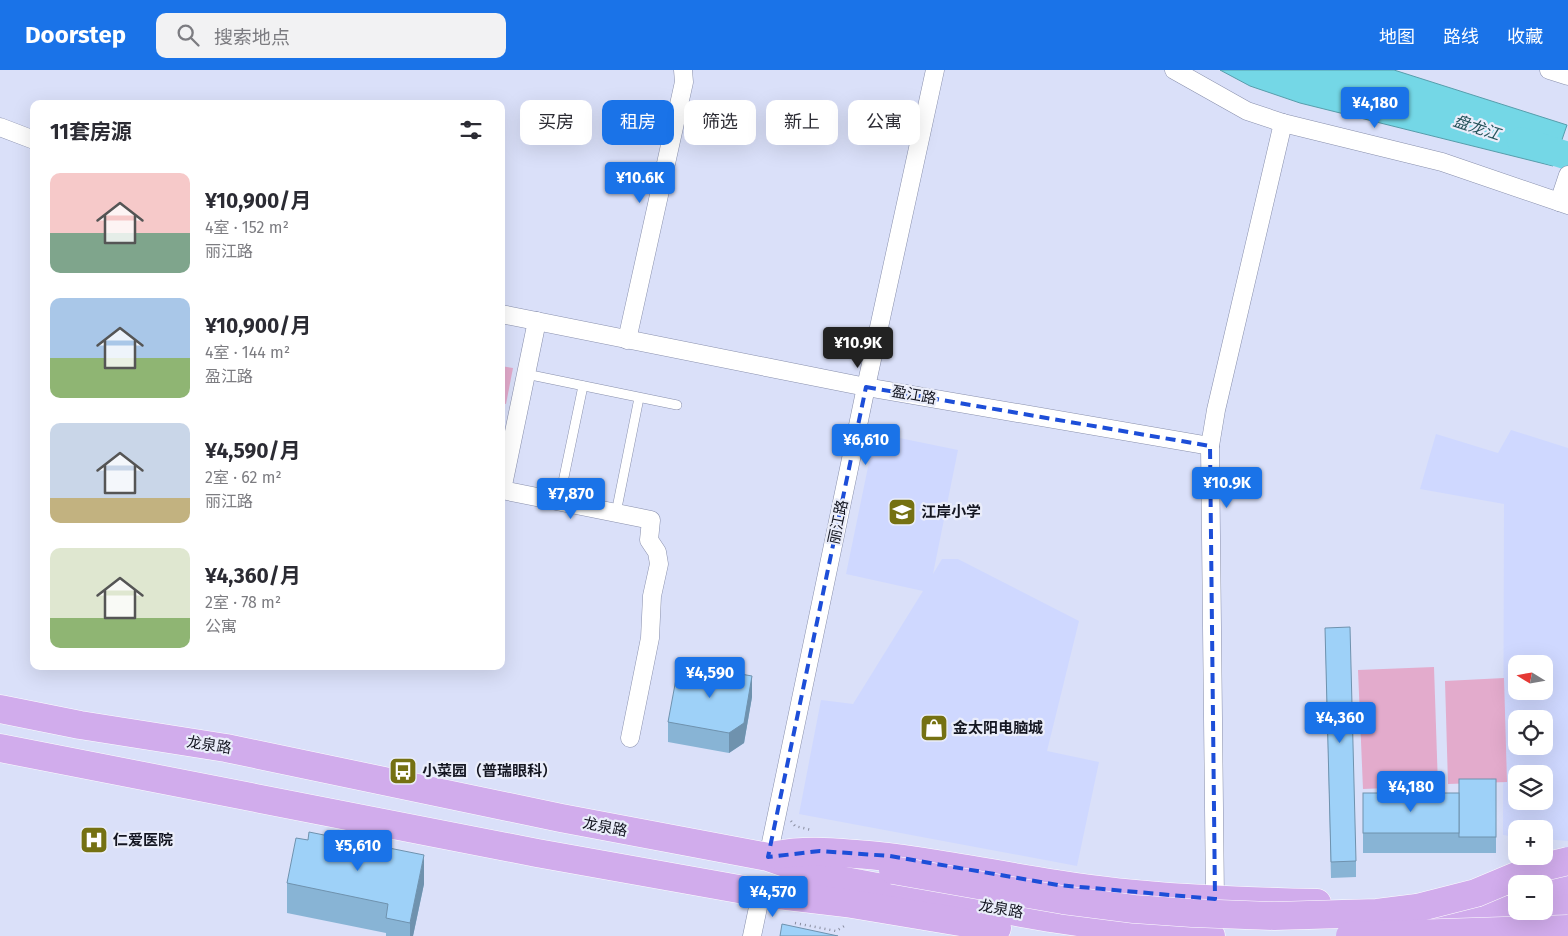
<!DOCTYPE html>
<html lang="zh">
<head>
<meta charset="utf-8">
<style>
  :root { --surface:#fff; --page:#f2f2f3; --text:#2b2b33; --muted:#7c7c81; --accent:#1a73e8 }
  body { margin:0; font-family:"Fira Sans","Noto Sans SC",sans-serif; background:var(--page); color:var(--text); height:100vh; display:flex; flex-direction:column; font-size:19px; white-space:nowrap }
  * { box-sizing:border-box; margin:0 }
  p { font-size:16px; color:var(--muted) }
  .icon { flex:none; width:28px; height:28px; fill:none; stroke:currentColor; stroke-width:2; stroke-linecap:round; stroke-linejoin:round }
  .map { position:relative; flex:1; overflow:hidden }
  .side { position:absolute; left:30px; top:30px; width:475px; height:570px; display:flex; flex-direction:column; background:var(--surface); border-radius:10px; box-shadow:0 5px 20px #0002 }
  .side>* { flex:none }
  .guide { position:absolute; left:520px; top:30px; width:475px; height:45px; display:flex; gap:10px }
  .needle { width:32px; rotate:281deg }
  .tools { position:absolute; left:1508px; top:585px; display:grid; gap:10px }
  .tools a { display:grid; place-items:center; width:45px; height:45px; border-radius:10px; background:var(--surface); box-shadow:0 5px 20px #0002; font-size:25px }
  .price { position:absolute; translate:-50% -42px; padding:0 11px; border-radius:5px; background:var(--accent); color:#fff; font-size:16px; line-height:32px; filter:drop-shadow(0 1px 2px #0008) }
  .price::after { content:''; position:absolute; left:50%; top:30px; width:15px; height:11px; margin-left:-8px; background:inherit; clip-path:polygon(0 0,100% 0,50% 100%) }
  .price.current { background:#222; color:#fff }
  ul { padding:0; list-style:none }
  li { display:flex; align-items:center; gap:15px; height:125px; padding:0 20px }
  li span { display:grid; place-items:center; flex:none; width:140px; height:100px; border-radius:10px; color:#555 }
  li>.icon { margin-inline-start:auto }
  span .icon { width:60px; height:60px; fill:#fffc; stroke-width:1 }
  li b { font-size:21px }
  h2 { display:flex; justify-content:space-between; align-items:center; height:60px; padding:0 20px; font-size:21px }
  .tag { padding:0 18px; border-radius:10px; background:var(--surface); box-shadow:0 5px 20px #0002; font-size:18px; line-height:45px }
  .tag.current { background:var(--accent); color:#fff }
  header { display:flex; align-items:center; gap:30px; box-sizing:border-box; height:70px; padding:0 25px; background:var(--accent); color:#fff }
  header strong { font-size:24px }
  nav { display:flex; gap:28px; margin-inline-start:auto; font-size:18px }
  .search { width:350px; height:45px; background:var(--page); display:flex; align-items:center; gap:12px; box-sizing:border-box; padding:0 18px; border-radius:10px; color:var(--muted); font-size:19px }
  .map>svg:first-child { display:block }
  .built { fill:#cfd8ff; fill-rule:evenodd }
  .green { fill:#e3abcc }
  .water { fill:#74d7e6; stroke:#579dab }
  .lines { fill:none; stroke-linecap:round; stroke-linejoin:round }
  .river { stroke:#74d7e6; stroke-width:28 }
  .lane-casing { stroke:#888fac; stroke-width:10 }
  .street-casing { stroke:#888fac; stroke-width:19 }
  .primary-casing { stroke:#fff; stroke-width:29 }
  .path { stroke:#898da0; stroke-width:2.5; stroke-dasharray:1 4; stroke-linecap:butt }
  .lane { stroke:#fff; stroke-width:9 }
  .street { stroke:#fff; stroke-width:18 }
  .primary { stroke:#d1acec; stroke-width:28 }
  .primary-bridge-casing { stroke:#fff; stroke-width:29; stroke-linecap:butt }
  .primary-bridge { stroke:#d1acec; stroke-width:28 }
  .wall { fill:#88b4d5 }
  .shaded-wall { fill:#6f92ae }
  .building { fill:#9ed1f8; stroke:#6f92ae }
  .marked { fill:none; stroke:#1d4ed8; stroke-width:4; stroke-dasharray:10 6; stroke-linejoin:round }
  .labels { text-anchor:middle; stroke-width:4.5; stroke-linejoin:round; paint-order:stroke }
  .street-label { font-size:15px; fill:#141621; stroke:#eaedfa }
  .poi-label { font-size:15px; font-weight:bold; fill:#141621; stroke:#eaedfa; text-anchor:start }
  .water-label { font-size:16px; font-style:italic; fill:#27545b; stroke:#eaedfa }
</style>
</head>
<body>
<header>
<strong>Doorstep</strong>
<div class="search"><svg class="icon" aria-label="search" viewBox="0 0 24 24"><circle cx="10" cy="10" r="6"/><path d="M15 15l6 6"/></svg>搜索地点</div>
<nav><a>地图</a><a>路线</a><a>收藏</a></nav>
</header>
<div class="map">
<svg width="1568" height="866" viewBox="0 0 1568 866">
  <rect width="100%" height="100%" fill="#dae0f9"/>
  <g class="built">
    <path d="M1511,360l57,18v393l-24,-2v-10h-28v8l-13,-2 1,-331 -84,-15 16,-55 62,19zM1516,594h28v27h-28zM1516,649h28v27h-28zM1516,704h28v27h-28z"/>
    <polygon points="875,363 958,380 933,504 942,489 958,489 1079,551 1047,681 1099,692 1077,796 799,744 821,630 853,634 923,521 846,504"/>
  </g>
  <g class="green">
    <polygon points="501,296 513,298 506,334 501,333"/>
    <polygon points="1434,597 1438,716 1363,719 1358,600"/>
    <polygon points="1504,608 1507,712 1448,714 1445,611"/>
  </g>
  <polygon class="water" points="1220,0 1394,0 1567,55 1553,96 1300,33 1250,16"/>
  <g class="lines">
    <polyline class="river" points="1521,71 1568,86"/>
    <defs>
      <g id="lane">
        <polyline points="526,304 677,335"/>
        <polyline points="559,431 583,316"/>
        <polyline points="616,443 639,328"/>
      </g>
      <g id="street">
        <polyline points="1174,0 1247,41 1283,53 1442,92 1568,135"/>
        <polyline points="1549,0 1568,6"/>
        <polyline points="0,57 34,70"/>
        <polyline points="1559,132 1568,105"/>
        <polyline points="501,244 866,317 1210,376"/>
        <polyline points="537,251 502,420 651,450 649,470 657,482 659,494 652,526 650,568 630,668"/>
        <polyline points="627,270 684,12 683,0"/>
        <polyline points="768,787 866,317 935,0"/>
        <polyline points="1215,829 1210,376 1216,340 1283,53"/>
        <polyline points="752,866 761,823"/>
      </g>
      <g id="primary">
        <polyline points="0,639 80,655 226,678 561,748 768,787 829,808 920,825 1050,848 1113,857 1181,865 1211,866"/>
        <polyline points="0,678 537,783 761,823 846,833 997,858"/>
        <path d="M777,785c26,-5 52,-3 79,-1 67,5 134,20 201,30 86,14 174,17 260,19"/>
        <polyline points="1544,831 1551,823 1568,810"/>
        <polyline points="1435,837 1516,840"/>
        <polyline points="1544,866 1560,843 1568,838"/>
      </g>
    </defs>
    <use href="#lane" class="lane-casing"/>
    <use href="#street" class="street-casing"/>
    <use href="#primary" class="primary-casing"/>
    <g class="path">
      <polyline points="791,751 795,756 811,760"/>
      <polyline points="795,853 836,861 846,855"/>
    </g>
    <use href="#lane" class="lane"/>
    <use href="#street" class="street"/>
    <use href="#primary" class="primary"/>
    <defs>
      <g id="primary-bridge">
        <polyline points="893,800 1063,830 1134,839 1192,843 1274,846 1377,843 1417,838 1476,823 1531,800 1568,791"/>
        <polyline points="1350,866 1568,859"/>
      </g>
    </defs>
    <use href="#primary-bridge" class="primary-bridge-casing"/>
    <use href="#primary-bridge" class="primary-bridge"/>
  </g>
  <g class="wall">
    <polygon points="1325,558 1356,791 1356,807 1331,808"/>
    <polygon points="752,627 744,673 729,683 668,672 668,652"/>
    <rect x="1459" y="709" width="37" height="74"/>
    <rect x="1363" y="723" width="96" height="60"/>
    <polygon points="308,770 424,814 413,866 386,866 386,863 287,843 287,813"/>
  </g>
  <g class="shaded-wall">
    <polygon points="752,606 752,627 744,673 729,683 729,663"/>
    <polygon points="424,785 424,814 413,866 410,866 410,853"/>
  </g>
  <g class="building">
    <polygon points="1350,557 1356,791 1331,792 1325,558"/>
    <polygon points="679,593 752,606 744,653 729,663 668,652"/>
    <rect x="1459" y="709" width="37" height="58"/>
    <rect x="1363" y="723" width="96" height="40"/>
    <polygon points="309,762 424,785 410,853 386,848 388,834 287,813 296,768 308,770"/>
    <polygon points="782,854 838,866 780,866"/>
  </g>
  <path class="marked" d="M866,317l344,59 5,453 -157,-14 -168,-29 -70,-5 -52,6z"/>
  <defs>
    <symbol id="school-square" viewBox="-11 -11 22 22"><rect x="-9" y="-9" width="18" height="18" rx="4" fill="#757112" stroke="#eaedfa"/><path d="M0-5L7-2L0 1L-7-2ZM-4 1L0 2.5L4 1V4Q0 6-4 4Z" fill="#fff"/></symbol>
    <symbol id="shop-square" viewBox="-11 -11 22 22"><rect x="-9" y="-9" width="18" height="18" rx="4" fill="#757112" stroke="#eaedfa"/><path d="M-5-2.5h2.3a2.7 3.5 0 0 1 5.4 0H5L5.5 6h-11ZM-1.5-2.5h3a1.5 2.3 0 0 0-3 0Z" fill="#fff"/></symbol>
    <symbol id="bus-square" viewBox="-11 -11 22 22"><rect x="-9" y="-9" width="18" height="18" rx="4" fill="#757112" stroke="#eaedfa"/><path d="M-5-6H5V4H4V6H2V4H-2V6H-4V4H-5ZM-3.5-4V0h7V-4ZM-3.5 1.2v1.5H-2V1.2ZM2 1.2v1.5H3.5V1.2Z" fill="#fff"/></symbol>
    <symbol id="hospital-square" viewBox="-11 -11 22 22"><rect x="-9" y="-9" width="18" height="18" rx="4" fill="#757112" stroke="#eaedfa"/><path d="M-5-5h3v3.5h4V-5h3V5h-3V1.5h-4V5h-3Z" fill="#fff"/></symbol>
  </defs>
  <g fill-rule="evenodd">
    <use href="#school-square" x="886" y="426" width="32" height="32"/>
    <use href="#shop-square" x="918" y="642" width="32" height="32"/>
    <use href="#bus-square" x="387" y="685" width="32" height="32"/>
    <use href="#hospital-square" x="78" y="754" width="32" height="32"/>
  </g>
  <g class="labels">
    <g class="street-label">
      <text transform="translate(914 325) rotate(10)" y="5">盈江路</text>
      <text transform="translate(838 452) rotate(-78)" y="5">丽江路</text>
      <text transform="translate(209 675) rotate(9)" y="5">龙泉路</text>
      <text transform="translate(605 757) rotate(11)" y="5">龙泉路</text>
      <text transform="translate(1001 839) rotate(10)" y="5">龙泉路</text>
    </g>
    <g class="poi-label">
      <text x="921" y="447">江岸小学</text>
      <text x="953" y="663">金太阳电脑城</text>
      <text x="422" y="706">小菜园（普瑞眼科）</text>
      <text x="113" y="775">仁爱医院</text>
    </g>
    <g class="water-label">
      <text transform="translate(1477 57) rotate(18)" y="6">盘龙江</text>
    </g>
  </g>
</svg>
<div class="tools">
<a><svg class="needle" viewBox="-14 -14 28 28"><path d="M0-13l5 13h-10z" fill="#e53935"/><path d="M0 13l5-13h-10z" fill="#7c7c81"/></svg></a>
<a><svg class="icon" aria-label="locate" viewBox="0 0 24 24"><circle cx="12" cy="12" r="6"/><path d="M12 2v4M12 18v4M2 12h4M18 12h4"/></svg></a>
<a><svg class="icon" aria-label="layers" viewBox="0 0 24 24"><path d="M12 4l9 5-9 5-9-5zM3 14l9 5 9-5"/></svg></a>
<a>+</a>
<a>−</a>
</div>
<b class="price" style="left:1375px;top:59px">¥4,180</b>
<b class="price" style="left:640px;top:134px">¥10.6K</b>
<b class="price current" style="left:858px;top:299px">¥10.9K</b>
<b class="price" style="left:866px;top:396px">¥6,610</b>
<b class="price" style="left:1227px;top:439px">¥10.9K</b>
<b class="price" style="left:571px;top:450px">¥7,870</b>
<b class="price" style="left:710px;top:629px">¥4,590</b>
<b class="price" style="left:1340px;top:674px">¥4,360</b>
<b class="price" style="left:1411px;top:743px">¥4,180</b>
<b class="price" style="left:358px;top:802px">¥5,610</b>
<b class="price" style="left:773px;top:848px">¥4,570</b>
<div class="guide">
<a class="tag">买房</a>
<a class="tag current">租房</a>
<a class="tag">筛选</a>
<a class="tag">新上</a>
<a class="tag">公寓</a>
</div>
<section class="side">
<h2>11套房源<svg class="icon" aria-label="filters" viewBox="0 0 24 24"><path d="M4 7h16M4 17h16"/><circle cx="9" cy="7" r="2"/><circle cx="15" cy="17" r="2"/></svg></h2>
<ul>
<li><span style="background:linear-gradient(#f6c9c9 60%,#7fa58c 0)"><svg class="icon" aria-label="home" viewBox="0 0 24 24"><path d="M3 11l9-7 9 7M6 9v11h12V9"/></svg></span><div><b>¥10,900/月</b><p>4室 · 152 m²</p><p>丽江路</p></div></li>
<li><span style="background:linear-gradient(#a9c7e8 60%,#8fb573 0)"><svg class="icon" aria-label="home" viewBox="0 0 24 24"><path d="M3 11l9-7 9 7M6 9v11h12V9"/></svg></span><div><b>¥10,900/月</b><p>4室 · 144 m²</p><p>盈江路</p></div></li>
<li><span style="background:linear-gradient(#c9d6e8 75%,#c2b280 0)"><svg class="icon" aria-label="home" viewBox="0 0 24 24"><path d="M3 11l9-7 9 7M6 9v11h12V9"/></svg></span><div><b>¥4,590/月</b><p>2室 · 62 m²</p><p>丽江路</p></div></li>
<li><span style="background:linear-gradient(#dfe7d0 70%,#8fb573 0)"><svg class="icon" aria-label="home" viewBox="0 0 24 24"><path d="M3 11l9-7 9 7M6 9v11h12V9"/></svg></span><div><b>¥4,360/月</b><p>2室 · 78 m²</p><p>公寓</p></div></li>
</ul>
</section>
</div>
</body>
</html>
